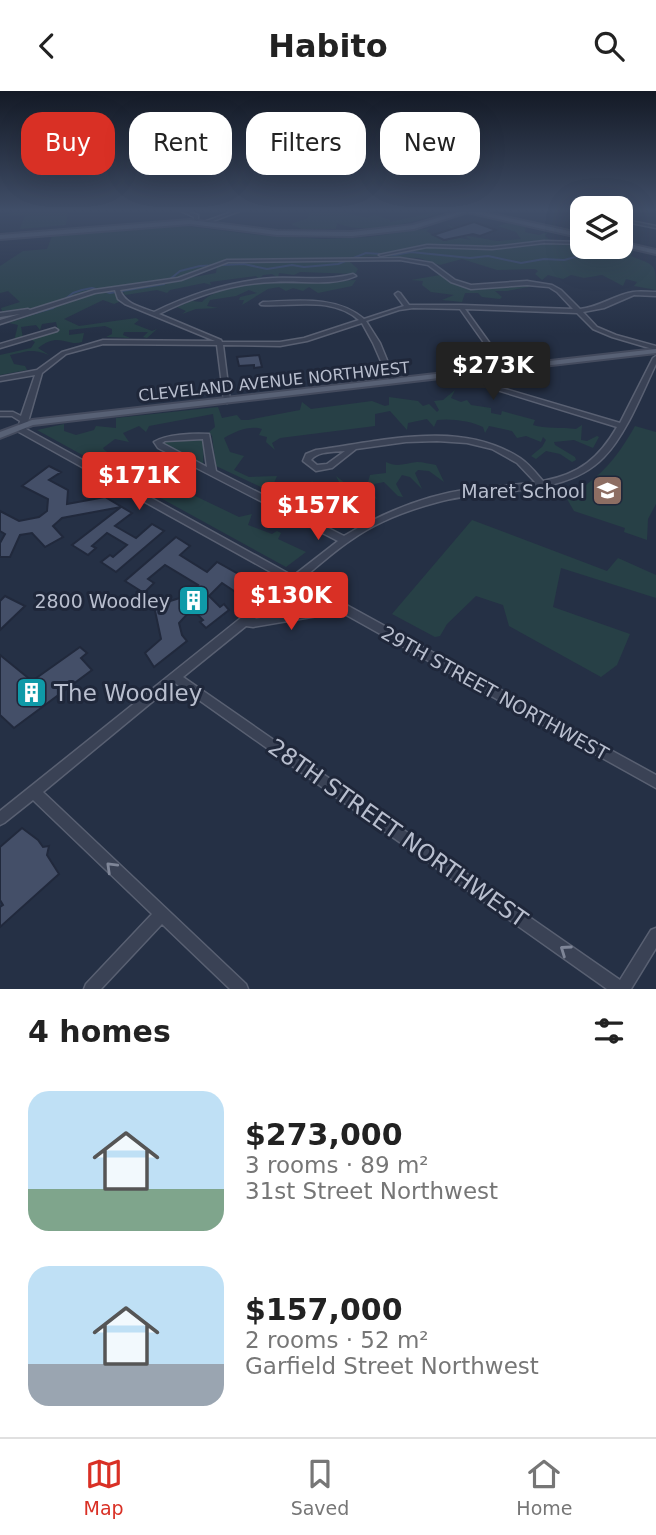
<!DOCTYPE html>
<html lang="en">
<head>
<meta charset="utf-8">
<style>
  :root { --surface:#fff; --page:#f6f6f6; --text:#222; --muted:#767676; --line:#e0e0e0; --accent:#d93025 }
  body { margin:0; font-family:"DejaVu Sans",sans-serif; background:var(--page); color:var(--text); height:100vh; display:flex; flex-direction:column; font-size:26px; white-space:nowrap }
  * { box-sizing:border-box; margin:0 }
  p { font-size:23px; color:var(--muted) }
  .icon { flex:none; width:38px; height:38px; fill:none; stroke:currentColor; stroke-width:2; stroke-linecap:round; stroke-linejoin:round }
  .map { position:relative; height:898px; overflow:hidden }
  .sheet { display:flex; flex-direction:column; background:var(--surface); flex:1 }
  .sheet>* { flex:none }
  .top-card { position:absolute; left:21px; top:21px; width:614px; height:63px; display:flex; gap:14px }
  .tools { position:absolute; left:570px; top:105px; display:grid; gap:14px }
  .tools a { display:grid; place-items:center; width:63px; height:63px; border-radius:14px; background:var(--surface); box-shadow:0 7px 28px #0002; font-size:35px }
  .price { position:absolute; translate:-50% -60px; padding:0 16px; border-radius:7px; background:var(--accent); color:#fff; font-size:23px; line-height:46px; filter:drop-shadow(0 2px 4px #0008) }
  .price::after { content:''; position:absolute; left:50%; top:42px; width:21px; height:16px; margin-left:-10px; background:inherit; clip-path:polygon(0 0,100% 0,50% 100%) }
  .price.active { background:#222; color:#fff }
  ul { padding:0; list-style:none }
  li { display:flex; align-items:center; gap:21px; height:175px; padding:0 28px }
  li span { display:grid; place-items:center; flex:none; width:196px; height:140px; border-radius:21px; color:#555 }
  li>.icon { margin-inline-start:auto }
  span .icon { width:84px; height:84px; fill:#fffc; stroke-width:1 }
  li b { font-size:30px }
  h2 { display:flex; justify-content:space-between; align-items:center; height:84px; padding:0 28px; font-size:30px }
  .chip { padding:0 24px; border-radius:21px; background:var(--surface); box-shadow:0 7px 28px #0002; font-size:24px; line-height:63px }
  .chip.active { background:var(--accent); color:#fff }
  header { display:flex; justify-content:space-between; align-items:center; height:91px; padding:0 28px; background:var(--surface); font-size:32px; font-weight:600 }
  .tab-bar { display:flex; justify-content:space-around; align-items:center; height:98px; border-top:2px solid var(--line); background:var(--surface); font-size:19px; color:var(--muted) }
  .tab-bar a { display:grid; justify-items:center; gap:4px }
  .tab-bar .active { color:var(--accent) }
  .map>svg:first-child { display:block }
  .green { fill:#274046 }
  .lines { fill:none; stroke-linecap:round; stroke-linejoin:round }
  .stream { stroke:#38496d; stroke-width:2 }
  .building { fill:#444f68; stroke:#21293c; stroke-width:2 }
  .minor-casing { stroke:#596072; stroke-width:3 }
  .major-casing { stroke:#444b5e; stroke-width:4 }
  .minor { fill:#3a4255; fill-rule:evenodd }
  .major { fill:#586175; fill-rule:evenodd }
  .oneway { stroke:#7f8698 }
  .labels { text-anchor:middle; stroke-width:6; stroke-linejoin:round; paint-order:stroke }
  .far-street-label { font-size:16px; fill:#b8bece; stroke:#1f273a }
  .poi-label { font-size:19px; fill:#b8bece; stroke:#1f273a; text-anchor:end }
  .street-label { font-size:19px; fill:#b8bece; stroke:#1f273a }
  .near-poi-label { font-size:23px; fill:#b8bece; stroke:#1f273a; text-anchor:start }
  .near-street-label { font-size:23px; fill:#b8bece; stroke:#1f273a }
</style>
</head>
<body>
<header><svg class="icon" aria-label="back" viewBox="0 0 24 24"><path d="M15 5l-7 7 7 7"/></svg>Habito<svg class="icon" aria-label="search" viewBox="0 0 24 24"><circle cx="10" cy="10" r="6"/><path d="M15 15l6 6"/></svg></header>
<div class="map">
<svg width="656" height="898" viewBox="0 0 656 898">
  <rect width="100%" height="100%" fill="#253045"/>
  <g class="green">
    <polygon points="26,118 70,118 66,122 68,123 66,134 20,138 25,124 6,124"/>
    <path d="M436,118l7,1v2c-31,11 -76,24 -106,11l-1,6h-34l-11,-5 17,-6 1,-5c19,-7 40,1 59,5l6,-4 16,6v2l41,-9z"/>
    <path d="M508,132l25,5 -7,-1 -1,5 14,3 9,-3 -3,4 5,4 -58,6 -46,-2v3l44,3 57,-6 87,5 -3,7c24,10 25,6 25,34l-22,-4 3,-4 -11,-3 -3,7 -21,-11 -18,3 -13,-3 -8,4 -15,-4 -6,5 -7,-6 3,-3 -3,-2 -38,1 -35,-11 -22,6 -21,-7 -49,-2 -27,4 -112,-1 -54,20 -70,12 9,3 3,8 -5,2 -11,-4 -39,19 15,7 57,-8 3,2 -5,4 18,7 5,-2 -10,9 -4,-1 5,-5h-24l-1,3 7,3 -24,-1 6,-3v-5l-7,-3 -36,4v5l15,-2 -2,9c-15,5 -23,-11 -44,6l11,7c-19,-7 -22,-3 -39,0l4,9 11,2 2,4 -27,5v-20l31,-7 4,-6 -5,-3 28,-8 -2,-9 -14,2 -2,6 -4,-5 -15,2 2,11 -9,3 4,-16 -9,-2 87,-30 -64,15 -30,3 -1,-3 19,-6 -12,-11 -8,2v-27l23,-15 24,-2 5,-13 133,-10 74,9 65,4 45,-2 62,-9 -5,3 18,10 16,-3 11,2 -26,-16 21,8 2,4 29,5 24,-2 -5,-7 -19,-6z"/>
    <polygon points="350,171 358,178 355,183 300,181 294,184 279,182 278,187 272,183 263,184 259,188 256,185 210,191 211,194 204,192 170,199 167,202 157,199 125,204 122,199 216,182 217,175 229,172"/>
    <path d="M440,184c38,27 56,6 94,11l-27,5h-12l7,6 -2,2 -18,-2 -4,-4h-13l-3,9 -20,-2 12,-5 -23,-3 -9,-7 1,-4 -12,-1z"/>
    <path d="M356,189l-4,6 -34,7 -9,-6 -6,4 -10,-3 -7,3 -7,-4 -11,2 -26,16 2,-5h-5l1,-3 17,-4 -8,-3 -13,6 -26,4 -3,6 11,2 -22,1 -14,5 4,-3 -9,-4 15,-6 10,1c24,-26 116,-19 154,-22z"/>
    <path d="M455,299l-4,8 10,4 6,-2 4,5 20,3v5l10,2 1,-4 33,9 -2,5c12,4 29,2 43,4l6,-4 -1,15 6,1 10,-5 2,1 -6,11 -19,-8 -20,2 1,3 20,12 1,3 -4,2 -12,-8 -14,-3 -10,8 -5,-3 11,-9 4,-7 -3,-3 -2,5 -15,-6 -9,2 -5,-7 -23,-5 -4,7 -2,-6c-11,-6 -33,-9 -46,-7l-3,7 -7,-8 -19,4 -1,7 -17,-19 -15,3v12l-95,12 -8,5 3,7 -9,-8 1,-5 -8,-2 3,-6c-11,-4 -27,2 -38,9l6,14 14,4 -10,14 15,7 28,-1 -3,7 15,7h18l5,-9 10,11 13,-4 13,2 4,-3 -11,-1 -5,-10 9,7 23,-1 2,-7 16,-2v-11c11,6 20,1 31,0 6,0 13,2 19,3l8,17 -15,-11 -11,-1 -3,3 7,16 -12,-12 -8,-2 -6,9 7,13 -5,-1 -14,-14 -10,2v10l3,5 -10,-4 -11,7 9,11 -7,8 -3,-16 -18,1 -1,3 12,16 -4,1 -128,-60 -4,-30 -3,-4 6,-5 -2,-13 -64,12 -3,6 -7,-6 -16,7 6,9 -14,-3 -12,9c4,7 15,6 22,4l32,19 12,-10 3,2 -11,9 27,15 1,6 50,24 13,-3 -4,11 24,9 5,-3 4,2 -3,6 28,13 -20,15 -249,-137 27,-6v7l12,4 18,-5 2,-4 20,2v-10l102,-11 4,11 15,-3 4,5h7l52,-10 2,-8 9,7 61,-8 13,5 4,-1v-8l29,4 5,5 6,-2 8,8 2,-2 -5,-9 9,-1z"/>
    <path d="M635,335l21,6v72l-8,15 -1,21 -23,-8 1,-4 -51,-17 -7,-12c35,-25 47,-36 68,-73z"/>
    <polygon points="201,347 204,351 203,374 162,353 165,350"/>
    <polygon points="472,429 607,480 618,467 656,484 656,507 561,477 553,516 630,543 617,574 601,586 509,535 503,514 476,505 447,533 440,545 435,546 392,523"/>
    <polygon points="289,498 314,510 314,514 263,524 261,522"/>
  </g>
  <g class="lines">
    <g class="stream">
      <polyline points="21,226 53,217 73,202 82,199 92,197 110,202 164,193 180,180 200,175 244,173 267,178 292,174 304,176 338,173 366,162 395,164 411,161 470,167 488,165 521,172 544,168 564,169 591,162 591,156"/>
      <polyline points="0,228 11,226"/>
    </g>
  </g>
  <g class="building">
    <polygon points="474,131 496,139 480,145 473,143 444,149 433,144"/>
    <polygon points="259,264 262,276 254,277 254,274 239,275 237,266"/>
    <polygon points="49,375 61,381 49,389 68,399 67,413 105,406 132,422 115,435 136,447 152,433 164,440 116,481 101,471 110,464 113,466 127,454 107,442 92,455 96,457 88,464 72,454 121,416 62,427 53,435 63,446 45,456 32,442 20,444 10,466 0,466 0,452 5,443 0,440 0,420 19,430 39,426 47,420 48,408 22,395"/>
    <polygon points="176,446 190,455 180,464 207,481 217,471 258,494 258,496 243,506 222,492 209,505 220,516 224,513 229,519 206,537 200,531 203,529 192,518 179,532 182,544 187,550 154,576 145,562 161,548 154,515 186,505 198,494 165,474 148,488 154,492 144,502 125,490"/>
    <polygon points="5,505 25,515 0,539 0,510"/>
    <polygon points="80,556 87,562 81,567 92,579 14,637 0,624 0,564 32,590"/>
    <polygon points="22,737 38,749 43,756 49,755 47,764 59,783 0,836 0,816 3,814 0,809 0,756"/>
  </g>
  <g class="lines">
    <defs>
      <g id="minor">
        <polygon points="176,118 181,118 198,124 198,132 196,133 194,132 194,126"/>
        <polygon points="240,118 245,118 205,133 201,132"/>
        <polygon points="565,118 583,120 583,122 567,119"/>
        <polygon points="621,118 626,118 621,122"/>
        <polygon points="621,128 656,135 656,137 621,130"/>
        <polygon points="544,150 583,151 583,153 544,152 492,158 427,156 381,165 379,164 427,154 492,156"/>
        <path d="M400,167l32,5 23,17 16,5 56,-4 25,4 9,5 19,19c20,-2 34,-14 53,-17 8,-1 15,0 23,0v4l-22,-1 -30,13 -21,4 14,15 19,8 40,11v4l-44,-13 -19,-8 -16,-16 -112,-4 44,61 -3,2 -2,-1 -44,-62 -47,-1 -14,2 -33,11 14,22 16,39 -1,1h-4l-1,-1 -17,-39 -11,-20 -55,18 -27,5 -57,-1 7,56 -3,2 -3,-2 -7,-56 -114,-1 -37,10 -24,19 -16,56 267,147 45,-35 -180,-93 -4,-6c12,-8 40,-9 55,-8l7,37 128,65c38,-23 82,-41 126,-47 22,-3 44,-3 65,-7l-18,-19 -25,-14 -25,-6 -30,-2 -31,1 -50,7 -24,19 -16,3 -13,-10 3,-7 10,-4c66,-9 144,-31 204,8 9,6 16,15 23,23 37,-7 56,-23 74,-54l-146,-45 -12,-12v-2h4l12,12 145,43 33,-65 3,-2v8c-14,29 -30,71 -52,93 -40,42 -114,30 -166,45 -30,8 -62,20 -87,38 -18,12 -34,27 -50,40l355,195v13l-315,-176 -88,15 -7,-1 -63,51 437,303 31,-50 5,-2v20l-25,41h-24l-432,-306 -132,109 203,192 2,5h-18l-68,-65 -61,65h-17l2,-5 66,-70 -119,-114 -29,23 -4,2v-14l287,-230 -268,-149 -1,-2 2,-9 -8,-5h-12v-4h13l8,4 14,-41 -35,6v-4l37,-7 25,-18 41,-12 112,1 -90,-37 -7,-5 -3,-9 -20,3 -95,31v-4l20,-6 -20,3v-4l28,-4 2,1 64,-20 84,-12 49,-18zM400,169l28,5 23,17 20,7 56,-4 22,2 8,5 16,17 -112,-4h-52l-9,-12 -2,-1 -3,2 9,12 -40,13c-28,-24 -68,-18 -101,-17l-3,2 1,1c33,2 70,-9 98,15l-55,18 -24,4h-58l-1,-2 -62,-26c36,-18 75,-31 115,-32 27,-2 57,5 82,-6l-3,-2c-27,7 -53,3 -80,4 -42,3 -82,16 -119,34 -13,-5 -29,-8 -34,-22l61,-10 47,-18zM203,348l4,28 -45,-24 3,-2zM345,360l-18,13 -10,1 -6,-5c7,-9 22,-8 34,-9zM294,495l36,20 -75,13z"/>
        <polygon points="55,237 58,239 57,240 0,257 0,253"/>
      </g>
      <g id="major">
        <polygon points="468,118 474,118 473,119 583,143 583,147 467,121 414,138 352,145 277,144 190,133 0,148 0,144 190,129 277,140 352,141 413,134"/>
        <polygon points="621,151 656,159 656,163 621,155"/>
        <polygon points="656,258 656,262 33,334 0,347 0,341 32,329"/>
      </g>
    </defs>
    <use href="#minor" class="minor-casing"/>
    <use href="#major" class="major-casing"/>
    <use href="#minor" class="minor"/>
    <use href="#major" class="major"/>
  </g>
  <defs><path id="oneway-chevron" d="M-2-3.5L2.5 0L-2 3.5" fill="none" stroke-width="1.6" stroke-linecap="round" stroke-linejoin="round" transform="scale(1.75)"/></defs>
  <g class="oneway">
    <use href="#oneway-chevron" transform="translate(111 776) rotate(-136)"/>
    <use href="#oneway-chevron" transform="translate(565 859) rotate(-145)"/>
  </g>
  <linearGradient id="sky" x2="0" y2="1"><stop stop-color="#141a26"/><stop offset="0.49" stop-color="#404e68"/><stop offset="1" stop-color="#404e68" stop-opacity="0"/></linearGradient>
  <rect width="656" height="243" fill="url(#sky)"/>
  <defs>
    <symbol id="school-square" viewBox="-11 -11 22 22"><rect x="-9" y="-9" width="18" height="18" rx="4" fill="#8d6e63" stroke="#1f273a"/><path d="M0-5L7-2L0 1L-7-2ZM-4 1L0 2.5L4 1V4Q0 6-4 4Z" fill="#fff"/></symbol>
    <symbol id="building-square" viewBox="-11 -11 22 22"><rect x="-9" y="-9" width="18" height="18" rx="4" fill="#0f9aa8" stroke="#1f273a"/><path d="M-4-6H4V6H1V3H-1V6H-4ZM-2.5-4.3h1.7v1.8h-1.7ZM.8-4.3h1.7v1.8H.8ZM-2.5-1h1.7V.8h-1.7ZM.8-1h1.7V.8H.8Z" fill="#fff"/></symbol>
  </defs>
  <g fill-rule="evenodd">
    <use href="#school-square" x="590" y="382" width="35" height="35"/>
    <use href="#building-square" x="176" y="492" width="35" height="35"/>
    <use href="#building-square" x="14" y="584" width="35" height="35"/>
  </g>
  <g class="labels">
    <g class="far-street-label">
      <text transform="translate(274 290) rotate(-6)" y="6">CLEVELAND AVENUE NORTHWEST</text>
    </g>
    <g class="poi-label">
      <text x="585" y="407">Maret School</text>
      <text x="170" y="517">2800 Woodley</text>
    </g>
    <g class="street-label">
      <text transform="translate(495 602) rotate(29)" y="7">29TH STREET NORTHWEST</text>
    </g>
    <g class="near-poi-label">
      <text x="54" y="610">The Woodley</text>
    </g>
    <g class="near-street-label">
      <text transform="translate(398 742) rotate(35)" y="8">28TH STREET NORTHWEST</text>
    </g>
  </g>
</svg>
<div class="tools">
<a><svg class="icon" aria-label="layers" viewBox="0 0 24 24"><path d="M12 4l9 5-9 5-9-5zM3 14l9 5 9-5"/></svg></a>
</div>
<b class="price active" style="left:493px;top:311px">$273K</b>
<b class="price" style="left:139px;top:421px">$171K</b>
<b class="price" style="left:318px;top:451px">$157K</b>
<b class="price" style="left:291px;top:541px">$130K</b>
<div class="top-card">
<a class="chip active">Buy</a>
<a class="chip">Rent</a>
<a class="chip">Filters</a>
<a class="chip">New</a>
</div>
</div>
<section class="sheet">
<h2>4 homes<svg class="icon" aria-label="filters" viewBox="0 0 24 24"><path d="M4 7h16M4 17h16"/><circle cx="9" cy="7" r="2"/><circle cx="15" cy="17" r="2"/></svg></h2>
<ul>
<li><span style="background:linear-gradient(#bfe0f5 70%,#7fa58c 0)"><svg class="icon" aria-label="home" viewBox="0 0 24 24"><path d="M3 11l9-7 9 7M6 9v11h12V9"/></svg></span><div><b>$273,000</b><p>3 rooms · 89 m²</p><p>31st Street Northwest</p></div></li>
<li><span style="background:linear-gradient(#bfe0f5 70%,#9aa5b1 0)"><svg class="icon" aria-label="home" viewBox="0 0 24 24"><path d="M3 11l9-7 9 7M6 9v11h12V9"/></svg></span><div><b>$157,000</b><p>2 rooms · 52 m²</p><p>Garfield Street Northwest</p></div></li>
</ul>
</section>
<nav class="tab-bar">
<a class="active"><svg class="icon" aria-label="map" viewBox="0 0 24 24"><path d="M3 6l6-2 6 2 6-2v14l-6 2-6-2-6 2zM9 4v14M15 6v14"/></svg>Map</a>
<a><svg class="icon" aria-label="saved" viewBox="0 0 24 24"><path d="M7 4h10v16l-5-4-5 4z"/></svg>Saved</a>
<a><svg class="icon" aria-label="home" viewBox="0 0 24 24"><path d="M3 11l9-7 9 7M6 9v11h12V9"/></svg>Home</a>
</nav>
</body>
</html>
